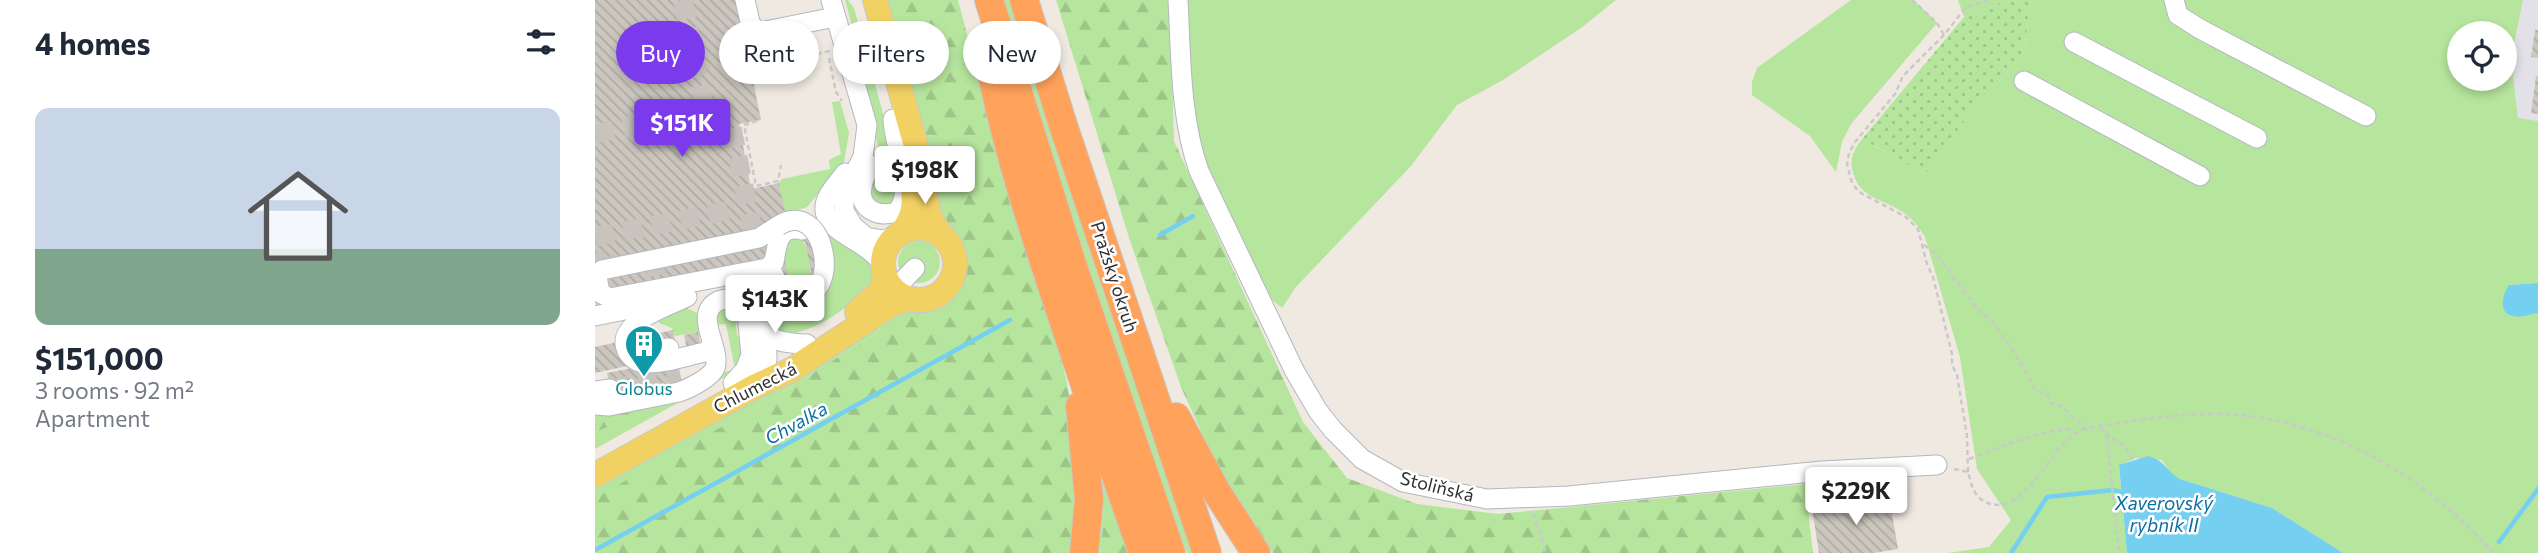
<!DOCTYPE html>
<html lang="en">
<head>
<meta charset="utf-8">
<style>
  :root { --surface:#fff; --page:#f6f6f7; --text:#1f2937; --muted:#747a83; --accent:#7c3aed }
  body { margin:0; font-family:Commissioner,sans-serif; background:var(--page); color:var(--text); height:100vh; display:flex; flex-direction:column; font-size:26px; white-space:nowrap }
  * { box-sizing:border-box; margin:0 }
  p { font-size:23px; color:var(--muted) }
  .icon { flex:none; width:38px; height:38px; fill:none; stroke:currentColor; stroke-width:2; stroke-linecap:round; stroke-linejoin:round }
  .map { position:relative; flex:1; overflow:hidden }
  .drawer { display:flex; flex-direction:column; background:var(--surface); width:595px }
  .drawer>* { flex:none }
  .top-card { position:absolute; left:21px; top:21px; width:665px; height:63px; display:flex; gap:14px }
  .tools { position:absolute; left:1852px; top:21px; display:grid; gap:14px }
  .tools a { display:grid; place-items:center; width:70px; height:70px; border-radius:50%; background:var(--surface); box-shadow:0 4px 10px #0003; font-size:35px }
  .price { position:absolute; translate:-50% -60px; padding:0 16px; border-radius:7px; background:#fff; color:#222; font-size:23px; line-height:46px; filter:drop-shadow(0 2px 4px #0008) }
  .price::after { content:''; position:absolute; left:50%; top:42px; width:21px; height:16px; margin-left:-10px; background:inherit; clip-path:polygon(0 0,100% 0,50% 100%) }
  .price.selected { background:var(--accent); color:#fff }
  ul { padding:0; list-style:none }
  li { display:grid; align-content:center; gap:14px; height:371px; padding:0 35px }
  li span { display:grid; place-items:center; height:217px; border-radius:14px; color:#555 }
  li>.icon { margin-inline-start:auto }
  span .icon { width:126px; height:126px; fill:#fffc; stroke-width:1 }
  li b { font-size:30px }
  h2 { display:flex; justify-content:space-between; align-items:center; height:84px; padding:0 35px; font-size:30px }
  .chip { padding:0 24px; border-radius:32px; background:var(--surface); box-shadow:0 4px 10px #0003; font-size:24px; line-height:63px }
  .chip.selected { background:var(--accent); color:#fff }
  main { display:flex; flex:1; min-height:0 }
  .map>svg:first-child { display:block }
  .industrial { fill:#e3e1e8 }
  .grass { fill:#b6e59e; fill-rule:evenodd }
  .forest { fill:url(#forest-firs) }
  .garden { fill:url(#garden-dots) }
  .water { fill:#75cff0 }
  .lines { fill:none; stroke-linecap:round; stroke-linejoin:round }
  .stream { stroke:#75cff0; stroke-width:4.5 }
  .building { fill:url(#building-back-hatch); fill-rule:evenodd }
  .minor-tunnel { stroke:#c8c4bd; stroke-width:19; stroke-dasharray:19 10; stroke-linecap:butt }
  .minor-casing { stroke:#b4b7c1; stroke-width:21 }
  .major-casing { stroke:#c9c9c9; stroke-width:26 }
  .highway-casing { stroke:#c9c9c9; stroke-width:30 }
  .path { stroke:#c9c9c9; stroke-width:2.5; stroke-dasharray:5 3.5; stroke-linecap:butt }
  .minor { stroke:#fff; stroke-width:19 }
  .major { stroke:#f2d163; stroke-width:24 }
  .highway { stroke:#ffa35c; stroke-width:28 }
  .minor-bridge-casing { stroke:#b4b7c1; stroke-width:21; stroke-linecap:butt }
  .minor-bridge { stroke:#fff; stroke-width:19 }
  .labels { text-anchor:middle; stroke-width:5; stroke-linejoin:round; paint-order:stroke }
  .street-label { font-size:18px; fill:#2e2e2e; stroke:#fff }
  .culture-label { font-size:18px; fill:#0d838f; stroke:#fff }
  .water-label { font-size:19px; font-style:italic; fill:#0d6fa3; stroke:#fff }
</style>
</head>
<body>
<main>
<section class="drawer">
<h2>4 homes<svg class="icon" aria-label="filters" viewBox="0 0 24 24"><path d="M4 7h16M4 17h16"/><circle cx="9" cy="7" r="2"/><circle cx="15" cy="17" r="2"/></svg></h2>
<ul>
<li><span style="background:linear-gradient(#c9d6e8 65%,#7fa58c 0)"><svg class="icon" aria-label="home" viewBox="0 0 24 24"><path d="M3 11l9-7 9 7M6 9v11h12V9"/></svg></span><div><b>$151,000</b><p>3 rooms · 92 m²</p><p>Apartment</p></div></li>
</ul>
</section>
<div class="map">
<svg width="1943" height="553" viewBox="0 0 1943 553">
  <defs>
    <pattern id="forest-firs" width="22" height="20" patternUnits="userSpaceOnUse" patternTransform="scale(1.75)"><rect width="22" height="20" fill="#b6e59e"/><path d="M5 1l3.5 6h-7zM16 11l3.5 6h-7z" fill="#9dc588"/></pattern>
    <pattern id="garden-dots" width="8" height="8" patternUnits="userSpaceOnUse" patternTransform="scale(1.75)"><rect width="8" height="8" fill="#b6e59e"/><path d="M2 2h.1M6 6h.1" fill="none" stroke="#9dc588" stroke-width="1.8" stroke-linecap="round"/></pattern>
    <pattern id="building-back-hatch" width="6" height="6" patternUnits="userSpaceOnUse" patternTransform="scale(1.75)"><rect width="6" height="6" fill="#cbc7bf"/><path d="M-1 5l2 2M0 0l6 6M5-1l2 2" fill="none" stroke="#afaba4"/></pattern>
  </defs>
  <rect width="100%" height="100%" fill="#efe9e1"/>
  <polygon class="industrial" points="1928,0 1943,0 1943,121 1923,118 1916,59"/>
  <g class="grass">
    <polygon points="250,0 253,0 259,8 301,161 304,200 285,209 273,191 283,169 285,153 258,54 264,52"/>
    <polygon points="408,0 418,0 601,553 592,553 545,427 494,278"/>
    <polygon points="592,0 1021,0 986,28 908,80 862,105 816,166 701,287 687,308 670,294 606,158 595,92"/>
    <polygon points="1256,0 1319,0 1342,23 1256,124 1247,142 1241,172 1215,136 1157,95 1157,82 1162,68"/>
    <polygon points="1363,0 1415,0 1369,17"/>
    <path d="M1436,0h492l-12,59 7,59 20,3v162l-29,2 4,31 25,-3v240h-195l-71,-45 -92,-29 -8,-4 -10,-15 -26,-2 -17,8 8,87h-179l41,-6 22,-27 -34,-51 -17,-112 -35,-120c-5,-8 -10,-15 -17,-21 -20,-17 -47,-15 -55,-43 -4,-14 0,-22 9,-34l64,35 37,-51 61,-71zM1864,33h45v46h-45z"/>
    <polygon points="245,101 254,133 249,162 212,207 190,214 184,183 187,179 235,169 234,160 246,154 237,102"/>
    <path d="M231,230l49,33 1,18c-26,25 -59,52 -95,54l-19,-24 -7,-29 8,-3 47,20 11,-66z"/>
    <path d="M203,235c10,9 14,28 12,41l-9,7c-17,-2 -16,-21 -19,-35v-4z"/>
    <circle cx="324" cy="262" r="21"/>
    <polygon points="90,307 102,313 107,337 103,332 80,336 77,328 64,323 64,318"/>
    <polygon points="126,307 139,309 142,335 151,347 140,371 0,449 0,432 14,425 31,423 7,409 140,369 131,324 121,325 118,317"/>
    <polygon points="287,323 283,332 185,394 0,499 0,484"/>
    <polygon points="509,472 538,553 519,521 508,528 505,553 499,553 505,474"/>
  </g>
  <g class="forest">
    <path d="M289,0h74c14,51 25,104 40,154 22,75 51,148 68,225 12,57 11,116 4,174h-475v-55l185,-104 98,-62c13,-28 33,-18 56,-28 24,-9 35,-36 25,-60 -4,-8 -12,-14 -18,-21z"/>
    <polygon points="461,0 575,0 579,141 708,422 752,478 822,504 903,514 1210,484 1218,553 678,553 644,508 619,460 586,387 535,241"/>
    <path d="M39,410l2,8c-13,7 -27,7 -41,14v-18z"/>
    <polygon points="516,521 519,521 523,525 533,553 505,553 508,528"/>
  </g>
  <polygon class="garden" points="1415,0 1436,0 1429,52 1368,123 1331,174 1267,139 1369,17"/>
  <g class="water">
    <path d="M1943,283v30c-7,1 -18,5 -25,3 -16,-4 -10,-22 -4,-31z"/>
    <path d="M1553,456c18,5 18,15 32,23l92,29 71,45h-216l-8,-88z"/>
  </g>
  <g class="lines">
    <g class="stream">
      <polyline points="565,235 598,216"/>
      <polyline points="1904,542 1943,489"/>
      <polyline points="0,550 415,320"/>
      <polyline points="1416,553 1452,497 1518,490 1530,493"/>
    </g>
  </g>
  <g class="building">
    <path d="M0,0h142l24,120 -22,4 12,65 28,-6 7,33 24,5 9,72 -58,-14 -163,32 -3,-13zM199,234l11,8 6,28 -1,6 -9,7 -10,-2 -3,-5 -6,-30z"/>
    <polygon points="1940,30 1943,30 1943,58 1936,57"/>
    <polygon points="1941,76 1943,76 1943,114 1936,113"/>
    <polygon points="78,330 83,355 0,373 0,347"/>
    <polygon points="103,332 108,356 94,359 89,335"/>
    <polygon points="82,359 88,387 17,401 12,373"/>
    <polygon points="1294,496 1303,549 1278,553 1224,553 1217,508"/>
  </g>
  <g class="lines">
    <g class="minor-tunnel">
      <polyline points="88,0 110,110 137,128 159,236"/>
      <polyline points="0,134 110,110"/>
      <polyline points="0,237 136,210"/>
      <polyline points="0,253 3,268 22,264"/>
      <polyline points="58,257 63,283"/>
      <polyline points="15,389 85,375"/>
    </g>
    <defs>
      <g id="minor">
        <polyline points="150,0 155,22 161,33 240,17"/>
        <polyline points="236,0 272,125 268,157 249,193 249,211 258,226 271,237 288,240 302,236"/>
        <path d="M583,0c3,57 2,117 21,171l95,199 24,41 15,19 29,29 41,23 84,17 82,-3 253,-25 115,-6"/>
        <polyline points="1579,0 1583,15 1605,29 1771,116"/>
        <polyline points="1479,42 1662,138"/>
        <polyline points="1429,81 1605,176"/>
        <path d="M275,165c-2,7 -7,14 -8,22 -4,21 15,31 34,25 21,-18 -3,-68 -3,-93"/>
        <path d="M250,173c-6,9 -16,18 -19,28 -10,33 48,38 58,68"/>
        <path d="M183,226l-19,12 -157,32 -5,6 3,17 10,5 157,-30 7,-6c3,-17 4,-38 28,-32"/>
        <polyline points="299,290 320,268"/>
        <path d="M92,297c-19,9 -73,26 -60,54 4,7 10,11 18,12 18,1 41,-7 60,-11l4,-2 3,-8"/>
        <path d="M160,299c8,38 13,44 52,45"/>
        <polyline points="0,316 64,303"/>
        <polyline points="46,320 41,330 46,345 55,351 74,348"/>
        <polyline points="138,383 150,370 156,355 149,283"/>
        <path d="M159,387c18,-22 14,-35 8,-61"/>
        <polyline points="0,391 15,389"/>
        <path d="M0,405l14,1 70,-14c9,-3 32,-14 36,-24 7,-20 -23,-53 3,-67 5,-2 10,-3 16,-2 6,2 9,5 11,10"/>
      </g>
      <g id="major">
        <polyline points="280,0 323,153 334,216 347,237"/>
        <circle cx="324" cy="264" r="36"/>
        <path d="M306,233c13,-15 14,-29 12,-48"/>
        <polyline points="262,312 287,290 290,276"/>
        <polyline points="0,475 159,387 198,369 297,304 307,300 318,299"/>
      </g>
      <g id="highway">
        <polyline points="394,0 477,264 576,553"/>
        <polyline points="429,0 468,125 612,553"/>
        <path d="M391,44c17,93 46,183 76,272 26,79 53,158 81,237"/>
        <polyline points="485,406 494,499 489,553"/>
        <polyline points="581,417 621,491 661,553"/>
      </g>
    </defs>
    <use href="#minor" class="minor-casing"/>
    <use href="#major" class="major-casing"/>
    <use href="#highway" class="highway-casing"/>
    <g class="path">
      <polyline points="1317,0 1342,23 1349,35"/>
      <polyline points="234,58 241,92 247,101"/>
      <polyline points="155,68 235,51"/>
      <polyline points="162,121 149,125 161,186 183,181 186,165"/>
      <polyline points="1329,245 1341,254 1385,312 1396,320 1416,347 1440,389 1453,396 1456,403 1466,406 1492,430"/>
      <path d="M1505,427c12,16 23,11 32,33"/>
      <polyline points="1512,436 1524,553"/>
      <path d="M1374,459c33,-13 65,-27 101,-30l5,4"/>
      <path d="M1359,469l14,3c2,6 3,14 7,20 8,15 28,16 41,7 20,-14 38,-49 57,-64 10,-9 33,-9 46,-12 33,-5 67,-10 101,-9 103,2 207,62 273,139"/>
      <polyline points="1373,472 1372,436 1362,375 1357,365 1357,354 1338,277 1332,264 1323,229 1311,217 1264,192 1257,183 1252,164 1254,153 1260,142 1300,94 1308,76 1349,35 1371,7 1393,0"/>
      <polyline points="938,514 951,553"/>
    </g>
    <use href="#minor" class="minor"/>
    <use href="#major" class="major"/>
    <use href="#highway" class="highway"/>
    <defs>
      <path id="minor-bridge" d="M179,275c3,11 10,20 22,21 48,6 30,-101 -18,-70"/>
    </defs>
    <use href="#minor-bridge" class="minor-bridge-casing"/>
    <use href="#minor-bridge" class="minor-bridge"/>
  </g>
  <defs>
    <symbol id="building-pin" viewBox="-11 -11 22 30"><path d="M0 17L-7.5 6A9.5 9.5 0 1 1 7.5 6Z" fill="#0f9aa8" stroke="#fff"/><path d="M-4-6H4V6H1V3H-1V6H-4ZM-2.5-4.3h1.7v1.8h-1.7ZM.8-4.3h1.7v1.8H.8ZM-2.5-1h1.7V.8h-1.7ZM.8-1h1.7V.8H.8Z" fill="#fff"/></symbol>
  </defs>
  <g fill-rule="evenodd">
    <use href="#building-pin" x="27" y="322" width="44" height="60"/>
  </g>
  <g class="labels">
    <g class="street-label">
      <text transform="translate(519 277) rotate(72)" y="6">Pražský okruh</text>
      <text transform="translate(160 388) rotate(-27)" y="6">Chlumecká</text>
      <text transform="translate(842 487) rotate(14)" y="6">Stoliňská</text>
    </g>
    <g class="culture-label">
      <text x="49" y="395">Globus</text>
    </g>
    <g class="water-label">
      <text transform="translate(201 423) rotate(-29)" y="7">Chvalka</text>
      <text x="1569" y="510">Xaverovský<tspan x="1569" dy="22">rybník II</tspan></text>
    </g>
  </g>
</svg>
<div class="tools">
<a><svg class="icon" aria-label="locate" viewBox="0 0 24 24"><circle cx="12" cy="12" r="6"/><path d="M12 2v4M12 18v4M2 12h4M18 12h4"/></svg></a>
</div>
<b class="price selected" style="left:87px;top:159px">$151K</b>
<b class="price" style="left:330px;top:206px">$198K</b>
<b class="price" style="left:180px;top:335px">$143K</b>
<b class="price" style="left:1261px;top:527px">$229K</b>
<div class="top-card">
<a class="chip selected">Buy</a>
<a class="chip">Rent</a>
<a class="chip">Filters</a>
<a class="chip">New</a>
</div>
</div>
</main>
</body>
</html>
